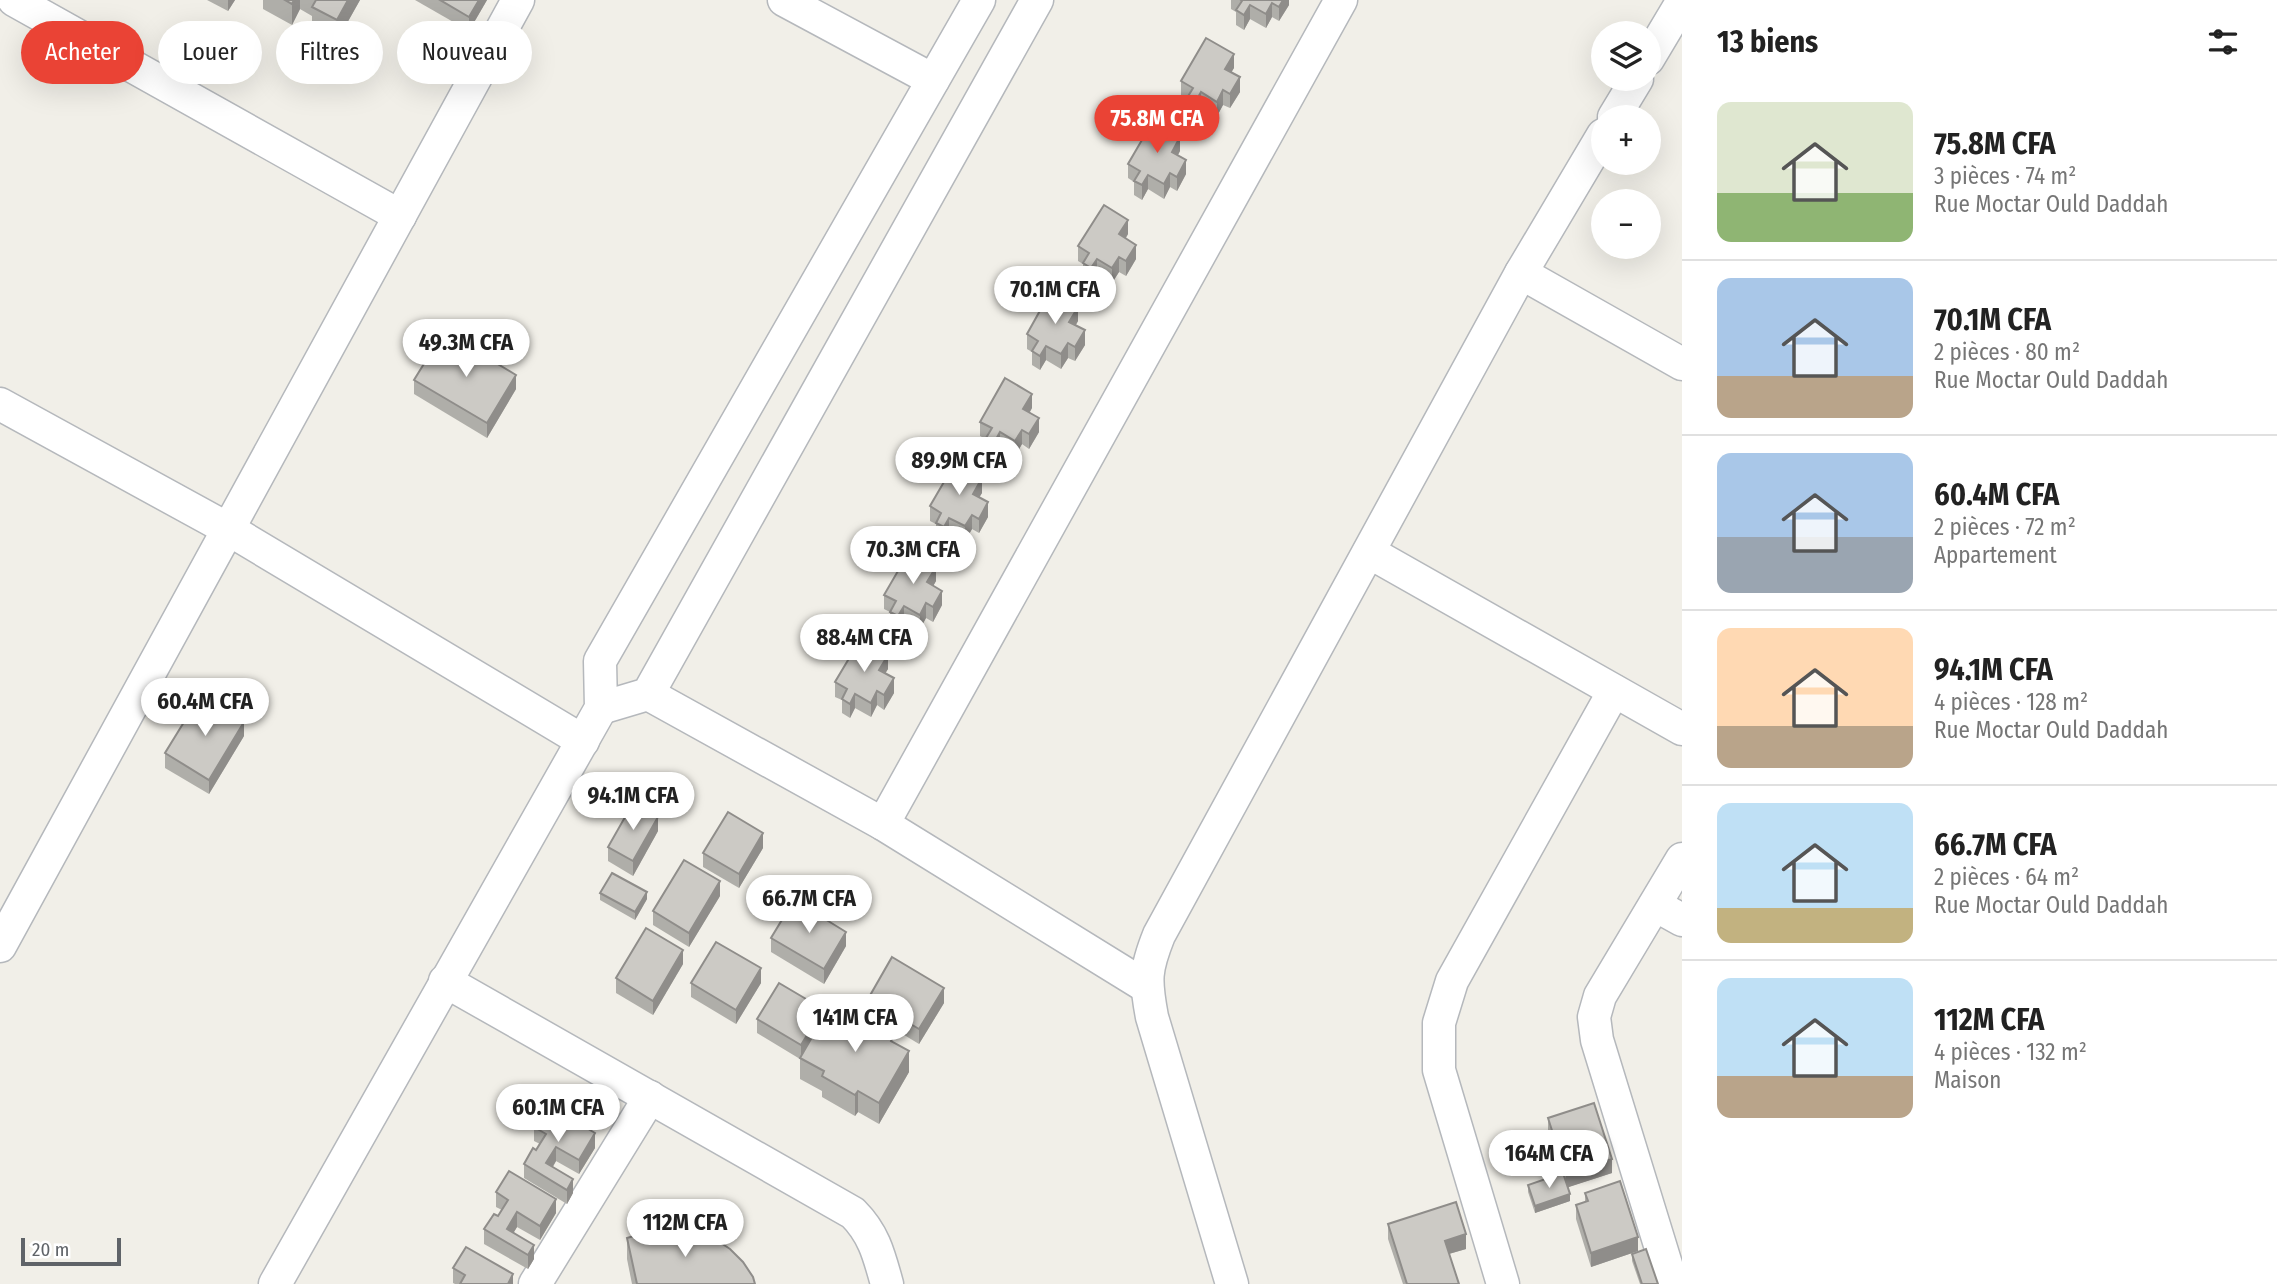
<!DOCTYPE html>
<html lang="fr">
<head>
<meta charset="utf-8">
<style>
  :root { --surface:#fff; --page:#f6f6f6; --text:#222; --muted:#767676; --line:#e0e0e0; --accent:#ea4335 }
  body { margin:0; font-family:"Fira Sans Condensed",sans-serif; background:var(--page); color:var(--text); height:100vh; display:flex; flex-direction:column; font-size:26px; white-space:nowrap }
  * { box-sizing:border-box; margin:0 }
  p { font-size:23px; color:var(--muted) }
  .icon { flex:none; width:38px; height:38px; fill:none; stroke:currentColor; stroke-width:2; stroke-linecap:round; stroke-linejoin:round }
  .map { position:relative; flex:1; overflow:hidden }
  .drawer { display:flex; flex-direction:column; background:var(--surface); width:595px }
  .drawer>* { flex:none }
  .guide { position:absolute; left:21px; top:21px; width:665px; height:63px; display:flex; gap:14px }
  .tools { position:absolute; left:1591px; top:21px; display:grid; gap:14px }
  .tools a { display:grid; place-items:center; width:70px; height:70px; border-radius:50%; background:var(--surface); box-shadow:0 7px 28px #0002; font-size:35px }
  .scale { position:absolute; left:21px; bottom:18px; width:100px; box-sizing:border-box; padding-left:7px; border:4px solid #5f6368; border-top:0; font-size:19px; line-height:24px; white-space:nowrap; color:#5f6368; -webkit-text-stroke:5px #fff; paint-order:stroke }
  .price { position:absolute; translate:-50% -60px; padding:0 16px; border-radius:24px; background:#fff; color:#222; font-size:23px; line-height:46px; filter:drop-shadow(0 2px 4px #0008) }
  .price::after { content:''; position:absolute; left:50%; top:42px; width:21px; height:16px; margin-left:-10px; background:inherit; clip-path:polygon(0 0,100% 0,50% 100%) }
  .price.current { background:var(--accent); color:#fff }
  ul { padding:0; list-style:none }
  li { display:flex; align-items:center; gap:21px; height:175px; padding:0 35px }
  li+li { border-top:2px solid var(--line) }
  li span { display:grid; place-items:center; flex:none; width:196px; height:140px; border-radius:14px; color:#555 }
  li>.icon { margin-inline-start:auto }
  span .icon { width:84px; height:84px; fill:#fffc; stroke-width:1 }
  li b { font-size:30px }
  h2 { display:flex; justify-content:space-between; align-items:center; height:84px; padding:0 35px; font-size:30px }
  .chip { padding:0 24px; border-radius:32px; background:var(--surface); box-shadow:0 7px 28px #0002; font-size:24px; line-height:63px }
  .chip.current { background:var(--accent); color:#fff }
  main { display:flex; flex:1; min-height:0 }
  .map>svg:first-child { display:block }
  .lines { fill:none; stroke-linecap:round; stroke-linejoin:round }
  .street-casing { stroke:#b5b8bc; stroke-width:35 }
  .street { stroke:#fff; stroke-width:32 }
  .wall { fill:#afaea9 }
  .shaded-wall { fill:#8f8d8a }
  .building { fill:#cccac5; stroke:#8f8d8a; stroke-width:2 }
</style>
</head>
<body>
<main>
<div class="map">
<svg width="1682" height="1284" viewBox="0 0 1682 1284">
  <rect width="100%" height="100%" fill="#f1efe8"/>
  <g class="lines">
    <defs>
      <g id="street">
        <polyline points="14,0 400,216"/>
        <polyline points="784,0 933,80"/>
        <polyline points="1648,59 1682,2"/>
        <polyline points="1614,117 1637,79"/>
        <polyline points="1521,273 1682,364"/>
        <polyline points="0,404 228,529 583,741"/>
        <polyline points="1369,552 1682,729"/>
        <polyline points="648,694 883,824 1147,987"/>
        <polyline points="601,708 648,694 1037,0"/>
        <polyline points="883,824 1341,0"/>
        <polyline points="1655,905 1682,920"/>
        <polyline points="0,946 518,0"/>
        <path d="M445,981l408,232c21,21 26,42 34,71"/>
        <polyline points="275,1284 601,708 600,661 979,0"/>
        <polyline points="535,1284 650,1097"/>
        <path d="M1232,1284l-80,-267c-7,-37 -7,-47 7,-82l362,-662 82,-138"/>
        <polyline points="1503,1284 1439,1070 1439,1023 1452,981 1614,691"/>
        <polyline points="1672,1284 1597,1040 1594,1017 1600,996 1682,859"/>
      </g>
    </defs>
    <use href="#street" class="street-casing"/>
    <use href="#street" class="street"/>
  </g>
  <g class="wall">
    <polygon points="207,0 235,0 228,11"/>
    <polygon points="263,0 360,0 337,41 312,28 312,16 300,9 292,25 263,9"/>
    <polygon points="415,0 487,0 469,31"/>
    <polygon points="1231,0 1289,0 1289,5 1279,21 1272,17 1266,28 1250,19 1244,30 1236,25 1236,12 1231,9"/>
    <polygon points="1234,68 1231,72 1240,92 1230,108 1223,105 1217,116 1201,107 1195,117 1187,112 1187,99 1181,96 1181,81"/>
    <polygon points="1180,151 1178,155 1186,174 1177,191 1170,187 1164,199 1148,189 1142,200 1134,195 1134,182 1128,178 1128,164"/>
    <polygon points="1128,234 1126,238 1136,259 1126,276 1119,272 1112,283 1097,273 1091,283 1083,278 1083,264 1078,261 1078,246"/>
    <polygon points="1078,321 1076,325 1085,345 1075,361 1068,358 1061,369 1046,360 1040,370 1032,365 1032,352 1027,349 1027,334"/>
    <polygon points="414,380 516,389 487,438 414,394"/>
    <polygon points="1032,408 1030,412 1039,432 1029,449 1022,444 1015,456 1000,447 994,457 986,452 986,439 980,436 980,422"/>
    <polygon points="982,493 979,497 988,517 979,533 972,529 965,541 949,532 944,542 936,537 936,524 930,521 930,506"/>
    <polygon points="936,581 933,586 942,605 933,622 926,618 920,629 904,620 898,630 890,626 890,612 884,609 884,595"/>
    <polygon points="888,669 885,673 894,693 884,710 877,705 871,717 855,708 850,718 842,713 842,700 835,697 835,682"/>
    <polygon points="244,736 209,794 165,768 165,753"/>
    <polygon points="658,831 633,876 608,861 608,847"/>
    <polygon points="763,848 739,888 703,867 703,853"/>
    <polygon points="600,893 647,899 635,920 600,900"/>
    <polygon points="720,896 689,947 653,925 653,911"/>
    <polygon points="771,938 846,946 824,984 771,952"/>
    <polygon points="683,964 653,1015 616,993 616,978"/>
    <polygon points="691,983 761,983 736,1024 691,997"/>
    <polygon points="868,999 944,1003 919,1044 868,1013"/>
    <polygon points="757,1019 823,1019 894,1043 909,1072 879,1124 858,1112 855,1116 822,1097 822,1091 800,1079 800,1059 757,1033"/>
    <polygon points="1548,1118 1612,1173 1568,1187 1570,1201 1535,1213 1528,1192 1528,1185 1562,1174 1548,1132"/>
    <polygon points="534,1127 595,1148 579,1174 556,1161 553,1167 573,1193 567,1204 524,1178 524,1164 536,1150 540,1144 534,1141"/>
    <polygon points="496,1192 556,1213 540,1240 517,1227 514,1232 534,1259 528,1269 484,1244 484,1229 498,1216 502,1210 496,1207"/>
    <polygon points="1585,1193 1638,1251 1591,1267 1576,1219 1576,1205 1585,1202"/>
    <polygon points="1388,1224 1466,1249 1449,1254 1459,1284 1403,1284 1388,1239"/>
    <polygon points="627,1238 755,1284 632,1284 627,1259"/>
    <polygon points="1632,1254 1658,1284 1640,1284 1632,1261"/>
    <polygon points="453,1268 513,1284 455,1284 453,1283"/>
  </g>
  <g class="shaded-wall">
    <polygon points="228,0 235,0 228,11"/>
    <polygon points="294,0 300,0 300,9 292,25 292,4"/>
    <polygon points="348,0 360,0 337,41 337,20"/>
    <polygon points="479,0 487,0 469,31 469,17"/>
    <polygon points="1283,0 1289,0 1289,5 1279,21 1279,7"/>
    <polygon points="1272,3 1272,17 1266,28 1266,14"/>
    <polygon points="1250,5 1250,19 1244,30 1244,15"/>
    <polygon points="1234,54 1234,68 1225,83 1225,69"/>
    <polygon points="1240,77 1240,92 1230,108 1230,94"/>
    <polygon points="1223,90 1223,105 1217,116 1217,102"/>
    <polygon points="1201,92 1201,107 1195,117 1195,103"/>
    <polygon points="1180,137 1180,151 1172,166 1172,152"/>
    <polygon points="1186,160 1186,174 1177,191 1177,177"/>
    <polygon points="1170,173 1170,187 1164,199 1164,184"/>
    <polygon points="1148,175 1148,189 1142,200 1142,185"/>
    <polygon points="1128,220 1128,234 1119,248 1119,234"/>
    <polygon points="1136,245 1136,259 1126,276 1126,261"/>
    <polygon points="1119,257 1119,272 1112,283 1112,268"/>
    <polygon points="1097,259 1097,273 1091,283 1091,268"/>
    <polygon points="1078,307 1078,321 1069,336 1069,322"/>
    <polygon points="1085,330 1085,345 1075,361 1075,347"/>
    <polygon points="1068,343 1068,358 1061,369 1061,354"/>
    <polygon points="1046,346 1046,360 1040,370 1040,356"/>
    <polygon points="516,375 516,389 487,438 487,423"/>
    <polygon points="1032,394 1032,408 1023,423 1023,409"/>
    <polygon points="1039,418 1039,432 1029,449 1029,434"/>
    <polygon points="1022,430 1022,444 1015,456 1015,441"/>
    <polygon points="1000,432 1000,447 994,457 994,443"/>
    <polygon points="982,478 982,493 973,508 973,494"/>
    <polygon points="988,502 988,517 979,533 979,519"/>
    <polygon points="972,515 972,529 965,541 965,526"/>
    <polygon points="949,518 949,532 944,542 944,527"/>
    <polygon points="936,567 936,581 927,597 927,582"/>
    <polygon points="942,591 942,605 933,622 933,607"/>
    <polygon points="926,603 926,618 920,629 920,615"/>
    <polygon points="904,606 904,620 898,630 898,616"/>
    <polygon points="888,655 888,669 879,684 879,670"/>
    <polygon points="894,678 894,693 884,710 884,695"/>
    <polygon points="877,691 877,705 871,717 871,703"/>
    <polygon points="855,694 855,708 850,718 850,704"/>
    <polygon points="244,722 244,736 209,794 209,780"/>
    <polygon points="658,817 658,831 633,876 633,861"/>
    <polygon points="763,833 763,848 739,888 739,874"/>
    <polygon points="720,881 720,896 689,947 689,933"/>
    <polygon points="647,892 647,899 635,920 635,912"/>
    <polygon points="846,932 846,946 824,984 824,969"/>
    <polygon points="683,950 683,964 653,1015 653,1001"/>
    <polygon points="761,968 761,983 736,1024 736,1010"/>
    <polygon points="944,988 944,1003 919,1044 919,1029"/>
    <polygon points="823,1009 823,1023 801,1059 801,1045"/>
    <polygon points="909,1051 909,1072 879,1124 879,1103"/>
    <polygon points="858,1091 858,1112 855,1116 855,1095"/>
    <polygon points="595,1133 595,1148 579,1174 579,1160"/>
    <polygon points="556,1147 556,1161 546,1177 546,1163"/>
    <polygon points="1612,1159 1612,1173 1566,1188 1566,1174"/>
    <polygon points="573,1179 573,1193 567,1204 567,1190"/>
    <polygon points="1570,1194 1570,1201 1535,1213 1535,1206"/>
    <polygon points="556,1199 556,1213 540,1240 540,1226"/>
    <polygon points="517,1212 517,1227 507,1243 507,1229"/>
    <polygon points="1466,1234 1466,1249 1445,1255 1445,1241"/>
    <polygon points="1638,1237 1638,1251 1591,1267 1591,1253"/>
    <polygon points="534,1245 534,1259 528,1269 528,1255"/>
    <polygon points="513,1274 513,1284 508,1284"/>
  </g>
  <g class="building">
    <polygon points="285,0 294,0 292,4"/>
    <polygon points="316,0 348,0 337,20 312,7"/>
    <polygon points="440,0 479,0 469,17"/>
    <polygon points="1241,0 1283,0 1279,7 1272,3 1266,14 1250,5 1244,15 1236,10 1242,1"/>
    <polygon points="1206,38 1234,54 1225,69 1240,77 1230,94 1223,90 1217,102 1201,92 1195,103 1187,98 1193,88 1181,81"/>
    <polygon points="1153,121 1180,137 1172,152 1186,160 1177,177 1170,173 1164,184 1148,175 1142,185 1134,181 1140,171 1128,164"/>
    <polygon points="1104,205 1128,220 1119,234 1136,245 1126,261 1119,257 1112,268 1097,259 1091,268 1083,263 1089,253 1078,246"/>
    <polygon points="1051,291 1078,307 1069,322 1085,330 1075,347 1068,343 1061,354 1046,346 1040,356 1032,351 1038,341 1027,334"/>
    <polygon points="451,336 516,375 487,423 414,380 430,354 437,358"/>
    <polygon points="1005,378 1032,394 1023,409 1039,418 1029,434 1022,430 1015,441 1000,432 994,443 986,438 992,428 980,422"/>
    <polygon points="955,463 982,478 973,494 988,502 979,519 972,515 965,526 949,518 944,527 936,523 941,513 930,506"/>
    <polygon points="909,552 936,567 927,582 942,591 933,607 926,603 920,615 904,606 898,616 890,612 896,601 884,595"/>
    <polygon points="860,640 888,655 879,670 894,678 884,695 877,691 871,703 855,694 850,704 842,699 847,689 835,682"/>
    <polygon points="200,696 244,722 209,780 165,753"/>
    <polygon points="633,803 658,817 633,861 608,847"/>
    <polygon points="728,812 763,833 739,874 703,853"/>
    <polygon points="684,860 720,881 689,933 653,911"/>
    <polygon points="612,873 647,892 635,912 600,893"/>
    <polygon points="794,900 846,932 824,969 771,938"/>
    <polygon points="646,928 683,950 653,1001 616,978"/>
    <polygon points="716,942 761,968 736,1010 691,983"/>
    <polygon points="892,957 944,988 919,1029 868,999"/>
    <polygon points="779,983 823,1009 801,1045 757,1019"/>
    <polygon points="830,1006 848,1016 851,1010 894,1035 891,1041 909,1051 879,1103 858,1091 855,1095 822,1076 824,1071 800,1058"/>
    <polygon points="1594,1103 1612,1159 1566,1174 1548,1118"/>
    <polygon points="548,1105 595,1133 579,1160 556,1147 546,1163 573,1179 567,1190 524,1164 533,1148 536,1150 546,1134 534,1127"/>
    <polygon points="509,1171 556,1199 540,1226 517,1212 507,1229 534,1245 528,1255 484,1229 494,1214 498,1216 508,1200 496,1192"/>
    <polygon points="1563,1173 1570,1194 1535,1206 1528,1185"/>
    <polygon points="1620,1181 1638,1237 1591,1253 1576,1205 1588,1201 1585,1193"/>
    <polygon points="1456,1202 1466,1234 1445,1241 1459,1284 1407,1284 1388,1224"/>
    <polygon points="662,1228 680,1228 698,1232 715,1239 730,1249 743,1262 753,1277 755,1284 637,1284 627,1238"/>
    <polygon points="466,1247 513,1274 508,1284 460,1284 465,1275 453,1268"/>
    <polygon points="1646,1249 1658,1284 1642,1284 1632,1254"/>
  </g>
</svg>
<div class="tools">
<a><svg class="icon" aria-label="layers" viewBox="0 0 24 24"><path d="M12 4l9 5-9 5-9-5zM3 14l9 5 9-5"/></svg></a>
<a>+</a>
<a>−</a>
</div>
<div class="scale">20 m</div>
<b class="price current" style="left:1157px;top:155px">75.8M CFA</b>
<b class="price" style="left:1055px;top:326px">70.1M CFA</b>
<b class="price" style="left:466px;top:379px">49.3M CFA</b>
<b class="price" style="left:959px;top:497px">89.9M CFA</b>
<b class="price" style="left:913px;top:586px">70.3M CFA</b>
<b class="price" style="left:864px;top:674px">88.4M CFA</b>
<b class="price" style="left:205px;top:738px">60.4M CFA</b>
<b class="price" style="left:633px;top:832px">94.1M CFA</b>
<b class="price" style="left:809px;top:935px">66.7M CFA</b>
<b class="price" style="left:855px;top:1054px">141M CFA</b>
<b class="price" style="left:558px;top:1144px">60.1M CFA</b>
<b class="price" style="left:1549px;top:1190px">164M CFA</b>
<b class="price" style="left:685px;top:1259px">112M CFA</b>
<div class="guide">
<a class="chip current">Acheter</a>
<a class="chip">Louer</a>
<a class="chip">Filtres</a>
<a class="chip">Nouveau</a>
</div>
</div>
<section class="drawer">
<h2>13 biens<svg class="icon" aria-label="filters" viewBox="0 0 24 24"><path d="M4 7h16M4 17h16"/><circle cx="9" cy="7" r="2"/><circle cx="15" cy="17" r="2"/></svg></h2>
<ul>
<li><span style="background:linear-gradient(#dfe7d0 65%,#8fb573 0)"><svg class="icon" aria-label="home" viewBox="0 0 24 24"><path d="M3 11l9-7 9 7M6 9v11h12V9"/></svg></span><div><b>75.8M CFA</b><p>3 pièces · 74 m²</p><p>Rue Moctar Ould Daddah</p></div></li>
<li><span style="background:linear-gradient(#a9c7e8 70%,#b9a48a 0)"><svg class="icon" aria-label="home" viewBox="0 0 24 24"><path d="M3 11l9-7 9 7M6 9v11h12V9"/></svg></span><div><b>70.1M CFA</b><p>2 pièces · 80 m²</p><p>Rue Moctar Ould Daddah</p></div></li>
<li><span style="background:linear-gradient(#a9c7e8 60%,#9aa5b1 0)"><svg class="icon" aria-label="home" viewBox="0 0 24 24"><path d="M3 11l9-7 9 7M6 9v11h12V9"/></svg></span><div><b>60.4M CFA</b><p>2 pièces · 72 m²</p><p>Appartement</p></div></li>
<li><span style="background:linear-gradient(#ffd9b3 70%,#b9a48a 0)"><svg class="icon" aria-label="home" viewBox="0 0 24 24"><path d="M3 11l9-7 9 7M6 9v11h12V9"/></svg></span><div><b>94.1M CFA</b><p>4 pièces · 128 m²</p><p>Rue Moctar Ould Daddah</p></div></li>
<li><span style="background:linear-gradient(#bfe0f5 75%,#c2b280 0)"><svg class="icon" aria-label="home" viewBox="0 0 24 24"><path d="M3 11l9-7 9 7M6 9v11h12V9"/></svg></span><div><b>66.7M CFA</b><p>2 pièces · 64 m²</p><p>Rue Moctar Ould Daddah</p></div></li>
<li><span style="background:linear-gradient(#bfe0f5 70%,#b9a48a 0)"><svg class="icon" aria-label="home" viewBox="0 0 24 24"><path d="M3 11l9-7 9 7M6 9v11h12V9"/></svg></span><div><b>112M CFA</b><p>4 pièces · 132 m²</p><p>Maison</p></div></li>
</ul>
</section>
</main>
</body>
</html>
